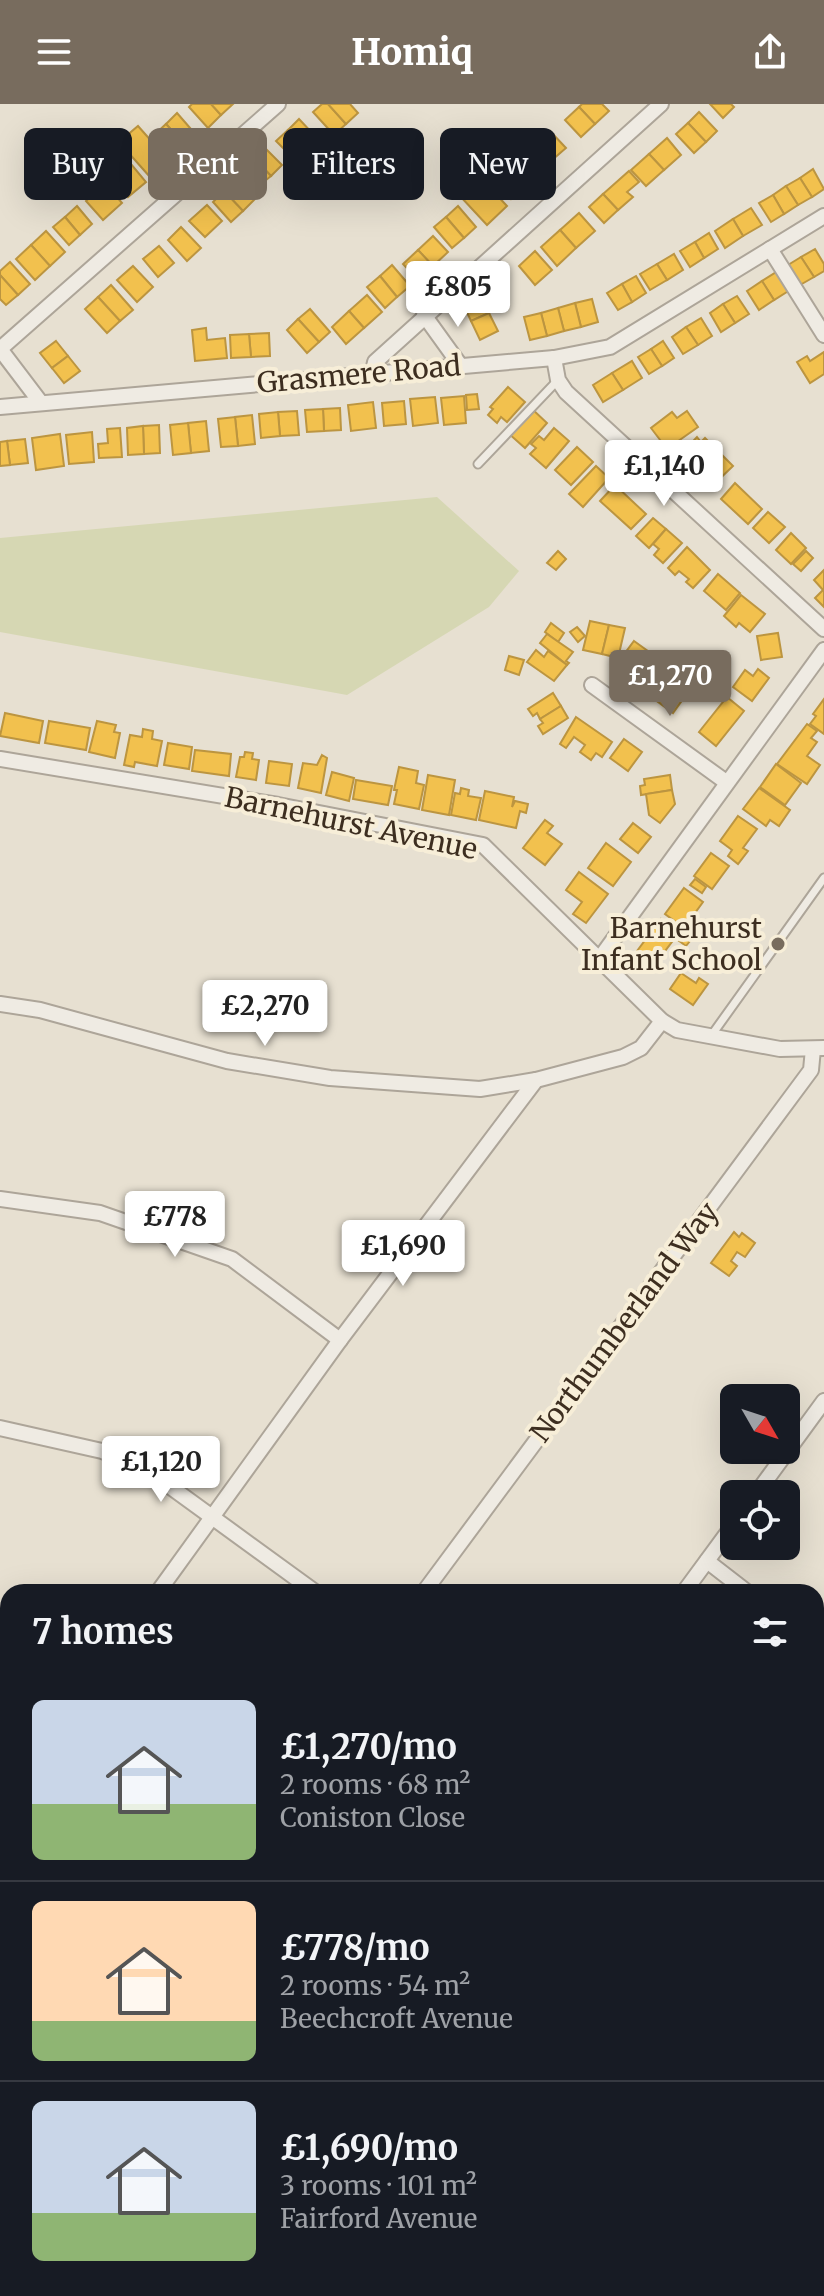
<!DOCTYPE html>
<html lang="en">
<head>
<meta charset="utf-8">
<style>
  :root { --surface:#171b24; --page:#242831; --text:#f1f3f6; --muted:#9ea1a6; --line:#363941; --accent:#786c5e }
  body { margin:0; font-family:Merriweather,serif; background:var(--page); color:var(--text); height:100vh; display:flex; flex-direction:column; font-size:30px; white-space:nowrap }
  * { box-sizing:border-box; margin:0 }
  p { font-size:26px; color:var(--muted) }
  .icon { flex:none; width:44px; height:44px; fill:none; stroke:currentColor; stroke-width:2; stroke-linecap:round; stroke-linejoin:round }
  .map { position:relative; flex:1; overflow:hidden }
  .details { position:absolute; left:0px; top:1480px; width:824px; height:712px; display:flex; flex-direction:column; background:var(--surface); border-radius:24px 24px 0 0; box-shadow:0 8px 32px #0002 }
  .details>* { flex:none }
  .guide { position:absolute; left:24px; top:24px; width:776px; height:72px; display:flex; gap:16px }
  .needle { width:52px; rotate:129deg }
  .controls { position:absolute; left:720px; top:1280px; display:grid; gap:16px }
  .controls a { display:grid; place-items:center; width:80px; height:80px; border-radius:12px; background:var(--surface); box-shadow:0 8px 32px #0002; font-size:40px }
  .price { position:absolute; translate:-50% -68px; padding:0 18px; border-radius:8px; background:#fff; color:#222; font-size:26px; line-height:52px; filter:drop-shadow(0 2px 4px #0008) }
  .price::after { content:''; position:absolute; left:50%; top:48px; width:24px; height:18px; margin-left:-12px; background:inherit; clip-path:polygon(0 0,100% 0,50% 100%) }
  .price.selected { background:var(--accent); color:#fff }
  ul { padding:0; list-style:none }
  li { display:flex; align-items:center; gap:24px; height:200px; padding:0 32px }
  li+li { border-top:2px solid var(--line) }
  li span { display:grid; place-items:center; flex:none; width:224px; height:160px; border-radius:12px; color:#555 }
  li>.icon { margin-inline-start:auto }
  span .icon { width:96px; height:96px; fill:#fffc; stroke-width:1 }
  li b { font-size:34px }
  h2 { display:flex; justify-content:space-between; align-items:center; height:96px; padding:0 32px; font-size:34px }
  .chip { padding:0 28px; border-radius:12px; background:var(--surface); box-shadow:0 8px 32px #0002; font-size:28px; line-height:72px }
  .chip.selected { background:var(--accent); color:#fff }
  header { display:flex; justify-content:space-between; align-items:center; height:104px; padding:0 32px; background:var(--accent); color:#fff; font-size:36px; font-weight:800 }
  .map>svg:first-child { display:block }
  .green { fill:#d6d7b3 }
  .homes { fill:#f2c14e; stroke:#bc9540; stroke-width:2 }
  .schools { fill:#3f88c5; stroke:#3e6d94; stroke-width:2 }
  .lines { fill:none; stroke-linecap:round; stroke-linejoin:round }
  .lane-casing { stroke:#ada599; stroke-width:11 }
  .street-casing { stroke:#ada599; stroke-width:18 }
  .secondary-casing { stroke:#9c958a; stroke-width:24 }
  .lane { stroke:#efebe3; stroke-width:7 }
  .street { stroke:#efebe3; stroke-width:14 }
  .secondary { stroke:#efebe3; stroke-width:20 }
  .poi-dot { fill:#786c5e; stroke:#f7eed8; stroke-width:3 }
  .labels { text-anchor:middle; stroke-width:8; stroke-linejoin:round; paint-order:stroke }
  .street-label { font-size:28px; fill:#3d2e20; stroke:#f7eed8 }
  .poi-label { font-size:28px; fill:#3d2e20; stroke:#f7eed8; text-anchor:end }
</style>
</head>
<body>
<header><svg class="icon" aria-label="menu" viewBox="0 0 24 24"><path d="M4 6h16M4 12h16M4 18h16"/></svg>Homiq<svg class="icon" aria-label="share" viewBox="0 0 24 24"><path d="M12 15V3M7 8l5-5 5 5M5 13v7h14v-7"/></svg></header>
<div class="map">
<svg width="824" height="2192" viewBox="0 0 824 2192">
  <rect width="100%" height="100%" fill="#e7e0d1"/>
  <g class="green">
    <polygon points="437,393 519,467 489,503 347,591 0,528 0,434"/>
    <polygon points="15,2184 98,2184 96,2192 13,2192"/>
    <polygon points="227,2184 424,2184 417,2192 235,2192"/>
  </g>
  <g class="homes">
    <polygon points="192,0 211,0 221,11 208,24 189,3"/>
    <polygon points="211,0 233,0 221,11"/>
    <polygon points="322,0 328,0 346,20 334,31 313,8"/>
    <polygon points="328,0 350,0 358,9 346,20"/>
    <polygon points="582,0 602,0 609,7 595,20 579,3"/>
    <polygon points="710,0 731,0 734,3 723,14"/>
    <polygon points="579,3 595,20 581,33 565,16"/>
    <polygon points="699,8 717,27 706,38 688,19"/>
    <polygon points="177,9 197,32 186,42 166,20"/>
    <polygon points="299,15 315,32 304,43 288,26"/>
    <polygon points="688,19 706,38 694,49 676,30"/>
    <polygon points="166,20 186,42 174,52 155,30"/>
    <polygon points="138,22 169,57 150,73 119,38"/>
    <polygon points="288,26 304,43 293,54 276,37"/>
    <polygon points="550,27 566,44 552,56 537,39"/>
    <polygon points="667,34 681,51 664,66 649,50"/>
    <polygon points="537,39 552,56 539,68 523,51"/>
    <polygon points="266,45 282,61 271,72 255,55"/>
    <polygon points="121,48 146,78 128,93 103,62"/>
    <polygon points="649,50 664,66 646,82 631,66"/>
    <polygon points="516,53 534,73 523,84 504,64"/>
    <polygon points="255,55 271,72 259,82 244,66"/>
    <polygon points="504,64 523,84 511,95 493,75"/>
    <polygon points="813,65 824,85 812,93 800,74"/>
    <polygon points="629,67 639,78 627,88 633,93 618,106 603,90"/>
    <polygon points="480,73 507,102 487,121 460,92"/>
    <polygon points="800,74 812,93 798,101 786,82"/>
    <polygon points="236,76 254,96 243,107 224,87"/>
    <polygon points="105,79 122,99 103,116 86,97"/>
    <polygon points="786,82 798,101 784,110 773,91"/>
    <polygon points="224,87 243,107 231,118 213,98"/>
    <polygon points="603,90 618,106 604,119 589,103"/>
    <polygon points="773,91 784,110 771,118 759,99"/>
    <polygon points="207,101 222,117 205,133 189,117"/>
    <polygon points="77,102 92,120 80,131 65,113"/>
    <polygon points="458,102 476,123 464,134 446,113"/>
    <polygon points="751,104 762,121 743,132 733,115"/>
    <polygon points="579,109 595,127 576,144 560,126"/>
    <polygon points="65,113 80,131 69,141 53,123"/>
    <polygon points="446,113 464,134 452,144 434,123"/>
    <polygon points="733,115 743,132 725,144 715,127"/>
    <polygon points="181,123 201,144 187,157 168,136"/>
    <polygon points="560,126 576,144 557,162 541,143"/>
    <polygon points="46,127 65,148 50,162 31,141"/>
    <polygon points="709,129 718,145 704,154 695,138"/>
    <polygon points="433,132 448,148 433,162 418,146"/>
    <polygon points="695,138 704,154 690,163 680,147"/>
    <polygon points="31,141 50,162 35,176 16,155"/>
    <polygon points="159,142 174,159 158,173 143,155"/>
    <polygon points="815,145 824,160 824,167 814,173 801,153"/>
    <polygon points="418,146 433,162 418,176 403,160"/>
    <polygon points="535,147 552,166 535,181 519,162"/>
    <polygon points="674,150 683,166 667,176 657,160"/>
    <polygon points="801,153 814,173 800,181 788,161"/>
    <polygon points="10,158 30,180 18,191 0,171 0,167"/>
    <polygon points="657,160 667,176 650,186 640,170"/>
    <polygon points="392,161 410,182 397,193 380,172"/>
    <polygon points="133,162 153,183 137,198 117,176"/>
    <polygon points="778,167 790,186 774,196 762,177"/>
    <polygon points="0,171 18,191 6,201 0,195"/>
    <polygon points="380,172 397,193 385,204 367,183"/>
    <polygon points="636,172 646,189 632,198 622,180"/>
    <polygon points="762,177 774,196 759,206 747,187"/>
    <polygon points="622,180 632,198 618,206 607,189"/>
    <polygon points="111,181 133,206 120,217 98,193"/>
    <polygon points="367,191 382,208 364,224 349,207"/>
    <polygon points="481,191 489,209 471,217 463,200"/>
    <polygon points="737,192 749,210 735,219 723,200"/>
    <polygon points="98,193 120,217 107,229 85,205"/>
    <polygon points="592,195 598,218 581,223 575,199"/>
    <polygon points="575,199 581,223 564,227 558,204"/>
    <polygon points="723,200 735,219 721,228 710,209"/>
    <polygon points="558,204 564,227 547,232 541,209"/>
    <polygon points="310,205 330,228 319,238 298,215"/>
    <polygon points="349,207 364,224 346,240 332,223"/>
    <polygon points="489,209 498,227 480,236 471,217"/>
    <polygon points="541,209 547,232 530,236 524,213"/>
    <polygon points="701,214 712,232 698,241 686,223"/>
    <polygon points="298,215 319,238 307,249 287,226"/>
    <polygon points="686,223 698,241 683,250 672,233"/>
    <polygon points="206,224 207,236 225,234 227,254 195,257 192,226"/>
    <polygon points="269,229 270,252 251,253 249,230"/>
    <polygon points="249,230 251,253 231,254 230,231"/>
    <polygon points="56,237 68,252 52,264 40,249"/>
    <polygon points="663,237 674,254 662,262 651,245"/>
    <polygon points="651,245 662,262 649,270 638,253"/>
    <polygon points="824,248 824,270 810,279 797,258 807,252 810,257"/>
    <polygon points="68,252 80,267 64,279 52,264"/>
    <polygon points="632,257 642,274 623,286 612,269"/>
    <polygon points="612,269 623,286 603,298 593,281"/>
    <polygon points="508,283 525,298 507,318 501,313 497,319 488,311 493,305 490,303"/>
    <polygon points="477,290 479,305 467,306 466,291"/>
    <polygon points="464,292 466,319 444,321 441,294"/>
    <polygon points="435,293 438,319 413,322 410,295"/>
    <polygon points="404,297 406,320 384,322 382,299"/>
    <polygon points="373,298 376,324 351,327 348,301"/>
    <polygon points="340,304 341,326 324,327 323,305"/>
    <polygon points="531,304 547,319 525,344 508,329"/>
    <polygon points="323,305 324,327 307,328 305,306"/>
    <polygon points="297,307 299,331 280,332 278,308"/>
    <polygon points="687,307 698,323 667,345 651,324 672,308 677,314"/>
    <polygon points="278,308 280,332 261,334 259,310"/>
    <polygon points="252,311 255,340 238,342 235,313"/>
    <polygon points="235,313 238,342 221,343 218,315"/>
    <polygon points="206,317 209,347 191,349 188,319"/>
    <polygon points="188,319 191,349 173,351 170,321"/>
    <polygon points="159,321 160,349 144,350 143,322"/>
    <polygon points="143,322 144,350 128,351 127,324"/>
    <polygon points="120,324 122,353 99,354 98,340 108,339 107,325"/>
    <polygon points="554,324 569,337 546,364 530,350 536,344 531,340 539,332 544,336"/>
    <polygon points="92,328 94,358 69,360 66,331"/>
    <polygon points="60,330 64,362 36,366 32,334"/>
    <polygon points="697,333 701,338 705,334 716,345 693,369 678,353"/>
    <polygon points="25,335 28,359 10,361 7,337"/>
    <polygon points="7,337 10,361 0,362 0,338"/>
    <polygon points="577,343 593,358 571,381 555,366"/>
    <polygon points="718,347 733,362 709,385 694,371"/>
    <polygon points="596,362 609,374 583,403 569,390"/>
    <polygon points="735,379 762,405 748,420 721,395"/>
    <polygon points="615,381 646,410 631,425 600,397"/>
    <polygon points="768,408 785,423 769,439 753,424"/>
    <polygon points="653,414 666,425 649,444 636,432"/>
    <polygon points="666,425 682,439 663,459 654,451 659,445 653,440"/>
    <polygon points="791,429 806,444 791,460 776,446"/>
    <polygon points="687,443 710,466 693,484 686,478 689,475 679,467 675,471 668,464"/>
    <polygon points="558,447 566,455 556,466 547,459"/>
    <polygon points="806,447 813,454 801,467 793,460"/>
    <polygon points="824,466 824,503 815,494 823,486 814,476"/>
    <polygon points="718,470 740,489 726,506 704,487"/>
    <polygon points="741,491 765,510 750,528 739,519 736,523 724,512"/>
    <polygon points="590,517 609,521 602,550 583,546"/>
    <polygon points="551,519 564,529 558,538 545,528"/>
    <polygon points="609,521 625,524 618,554 602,550"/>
    <polygon points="577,523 585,532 578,538 570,528"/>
    <polygon points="778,529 782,553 761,556 757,532"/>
    <polygon points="547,530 573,548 566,557 569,559 567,561 540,539"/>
    <polygon points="634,537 652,550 634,574 616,561"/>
    <polygon points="536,546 544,553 548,547 567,561 554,577 527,558"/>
    <polygon points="652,550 659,556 655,561 662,566 648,584 634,574"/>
    <polygon points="509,552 524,556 519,571 505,566"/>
    <polygon points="758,565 769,574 752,597 733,583 745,566 753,572"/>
    <polygon points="669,567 691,584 673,609 650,592"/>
    <polygon points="553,589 561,602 540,615 537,609 533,612 528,605"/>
    <polygon points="727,593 744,607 716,642 699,628"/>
    <polygon points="824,595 824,630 810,620 816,612 813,610"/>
    <polygon points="561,602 568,614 543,630 538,622 543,619 540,615"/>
    <polygon points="5,609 43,617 39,639 0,632"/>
    <polygon points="576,613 612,638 602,653 596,649 591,656 580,648 585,641 574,633 566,644 560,640"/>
    <polygon points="49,617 90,624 86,646 45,639"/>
    <polygon points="97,617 116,621 114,628 120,629 115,654 89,648"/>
    <polygon points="807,620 817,627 811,634 817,638 807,652 820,661 807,680 777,660"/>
    <polygon points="143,625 153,627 152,635 162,637 157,662 135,658 134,663 124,661 130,631 142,633"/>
    <polygon points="624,635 642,648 628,667 610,654"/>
    <polygon points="168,639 192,643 189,665 164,661"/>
    <polygon points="195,646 231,650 229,672 192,667"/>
    <polygon points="245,648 253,649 252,655 259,656 256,676 236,673 240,653 244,653"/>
    <polygon points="322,651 327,654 321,689 298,684 303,659 317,661"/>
    <polygon points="269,657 292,660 289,682 266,679"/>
    <polygon points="776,660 801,679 785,701 760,683"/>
    <polygon points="399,663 418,667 416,679 424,681 419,705 394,700 397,686 394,686"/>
    <polygon points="332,668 354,674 349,697 326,691"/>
    <polygon points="428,671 455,676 449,711 422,706"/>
    <polygon points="670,671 672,686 641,691 640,682 645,681 644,675"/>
    <polygon points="356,676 392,682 388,701 353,695"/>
    <polygon points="461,684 469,686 468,692 481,694 476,716 451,711 455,689 460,690"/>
    <polygon points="759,684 790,706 779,722 770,716 766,722 743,705"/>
    <polygon points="672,686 675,700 660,719 649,711 646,690"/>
    <polygon points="485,687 514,693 512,703 515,697 528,700 526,709 520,707 516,724 479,716"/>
    <polygon points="738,712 757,725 743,744 748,747 738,760 728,752 732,746 720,737"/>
    <polygon points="545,716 553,722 547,729 562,740 545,761 523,744"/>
    <polygon points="633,719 651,733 638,749 620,735"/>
    <polygon points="606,739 631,758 613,782 588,764"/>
    <polygon points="711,749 729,762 712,785 694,772"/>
    <polygon points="579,768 608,790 586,819 573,810 582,798 566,786"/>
    <polygon points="695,775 706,783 702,789 690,781"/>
    <polygon points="684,784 703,798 684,824 665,810"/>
    <polygon points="661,815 690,837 686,842 675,834 656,859 651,855 647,861 634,851"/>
    <polygon points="681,869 696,879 699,874 708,880 693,901 670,885"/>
    <polygon points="734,1128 739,1133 742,1129 755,1139 745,1153 737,1148 731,1157 737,1162 729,1172 711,1159"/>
    <polygon points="8,1595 8,1616 0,1610"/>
    <polygon points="0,1620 8,1626 8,1644 1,1653"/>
    <polygon points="5,1828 8,1831 8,1845 0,1855 0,1832"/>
  </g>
  <polygon class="schools" points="108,2184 180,2184 183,2185 181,2192 106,2192"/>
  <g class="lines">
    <defs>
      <g id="lane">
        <polyline points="478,360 558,276"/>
        <polyline points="711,932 824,774"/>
        <polyline points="198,2184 205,2192"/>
      </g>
      <g id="street">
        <polyline points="770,145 824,231"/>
        <polyline points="424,211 460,261"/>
        <polyline points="554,254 558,276 566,288 824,525"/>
        <polyline points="373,268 375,258 661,0"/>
        <polyline points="41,299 0,245 278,0"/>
        <polyline points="0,303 554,254 610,243 824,112"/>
        <polyline points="592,581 726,678"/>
        <polyline points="0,655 278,701 483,741 662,917 677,926 780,945 824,944"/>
        <polyline points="600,854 824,546"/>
        <polyline points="0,900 40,906 227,957 330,974 480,985 536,976"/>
        <polyline points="0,1095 100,1109 232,1155 340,1236"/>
        <polyline points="0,1324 102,1347 146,1365 315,1488"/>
        <polyline points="756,1390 824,1297"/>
        <polyline points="707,1457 747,1488"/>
        <polyline points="158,1488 340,1236 536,976 623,953 641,944 662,917"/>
        <polyline points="424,1488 811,966 813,945"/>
        <polyline points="684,1488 734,1420"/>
        <polyline points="0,1537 8,1541"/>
        <polyline points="0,1705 8,1694"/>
        <polyline points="816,1779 824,1785"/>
        <polyline points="0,1785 8,1792"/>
        <polyline points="816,2077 824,2073"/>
        <polyline points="716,2192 722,2184"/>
      </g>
      <g id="secondary">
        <polyline points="816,1826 824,1815"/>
        <polyline points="550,2192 556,2184"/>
      </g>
    </defs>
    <use href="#lane" class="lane-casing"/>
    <use href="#street" class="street-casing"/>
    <use href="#secondary" class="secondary-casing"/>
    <use href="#lane" class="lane"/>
    <use href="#street" class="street"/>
    <use href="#secondary" class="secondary"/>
  </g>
  <circle class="poi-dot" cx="778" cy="840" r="8"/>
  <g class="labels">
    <g class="street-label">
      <text transform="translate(359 270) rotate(-5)" y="10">Grasmere Road</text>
      <text transform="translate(351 719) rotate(12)" y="10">Barnehurst Avenue</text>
      <text transform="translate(624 1218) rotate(-53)" y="10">Northumberland Way</text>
    </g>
    <g class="poi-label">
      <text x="762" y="834">Barnehurst<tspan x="762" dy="32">Infant School</tspan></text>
    </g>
  </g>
</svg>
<div class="controls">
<a><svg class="needle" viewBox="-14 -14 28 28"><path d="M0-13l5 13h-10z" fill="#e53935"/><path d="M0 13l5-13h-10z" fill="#9ea1a6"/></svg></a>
<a><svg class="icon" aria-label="locate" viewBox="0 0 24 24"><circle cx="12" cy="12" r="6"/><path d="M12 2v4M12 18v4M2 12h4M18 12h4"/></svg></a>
</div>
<b class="price" style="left:458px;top:225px">£805</b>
<b class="price" style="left:664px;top:404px">£1,140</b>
<b class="price selected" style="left:670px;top:614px">£1,270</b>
<b class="price" style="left:265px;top:944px">£2,270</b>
<b class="price" style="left:175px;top:1155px">£778</b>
<b class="price" style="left:403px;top:1184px">£1,690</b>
<b class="price" style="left:161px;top:1400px">£1,120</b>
<div class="guide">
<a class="chip">Buy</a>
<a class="chip selected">Rent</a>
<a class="chip">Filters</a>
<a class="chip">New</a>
</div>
<section class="details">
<h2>7 homes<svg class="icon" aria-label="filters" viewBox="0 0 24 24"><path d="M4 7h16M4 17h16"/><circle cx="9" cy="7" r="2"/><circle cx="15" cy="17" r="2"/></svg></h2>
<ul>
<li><span style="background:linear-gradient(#c9d6e8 65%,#8fb573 0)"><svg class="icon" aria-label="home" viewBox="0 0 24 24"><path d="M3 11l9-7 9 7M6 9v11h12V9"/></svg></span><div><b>£1,270/mo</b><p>2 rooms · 68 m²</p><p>Coniston Close</p></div></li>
<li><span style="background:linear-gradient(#ffd9b3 75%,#8fb573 0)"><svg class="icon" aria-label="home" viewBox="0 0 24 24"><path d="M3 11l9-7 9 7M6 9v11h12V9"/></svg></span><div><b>£778/mo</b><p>2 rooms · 54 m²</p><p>Beechcroft Avenue</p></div></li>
<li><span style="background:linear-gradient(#c9d6e8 70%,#8fb573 0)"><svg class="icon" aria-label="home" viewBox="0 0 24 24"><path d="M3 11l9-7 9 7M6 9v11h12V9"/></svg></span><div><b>£1,690/mo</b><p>3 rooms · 101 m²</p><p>Fairford Avenue</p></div></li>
</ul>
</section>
</div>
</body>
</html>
